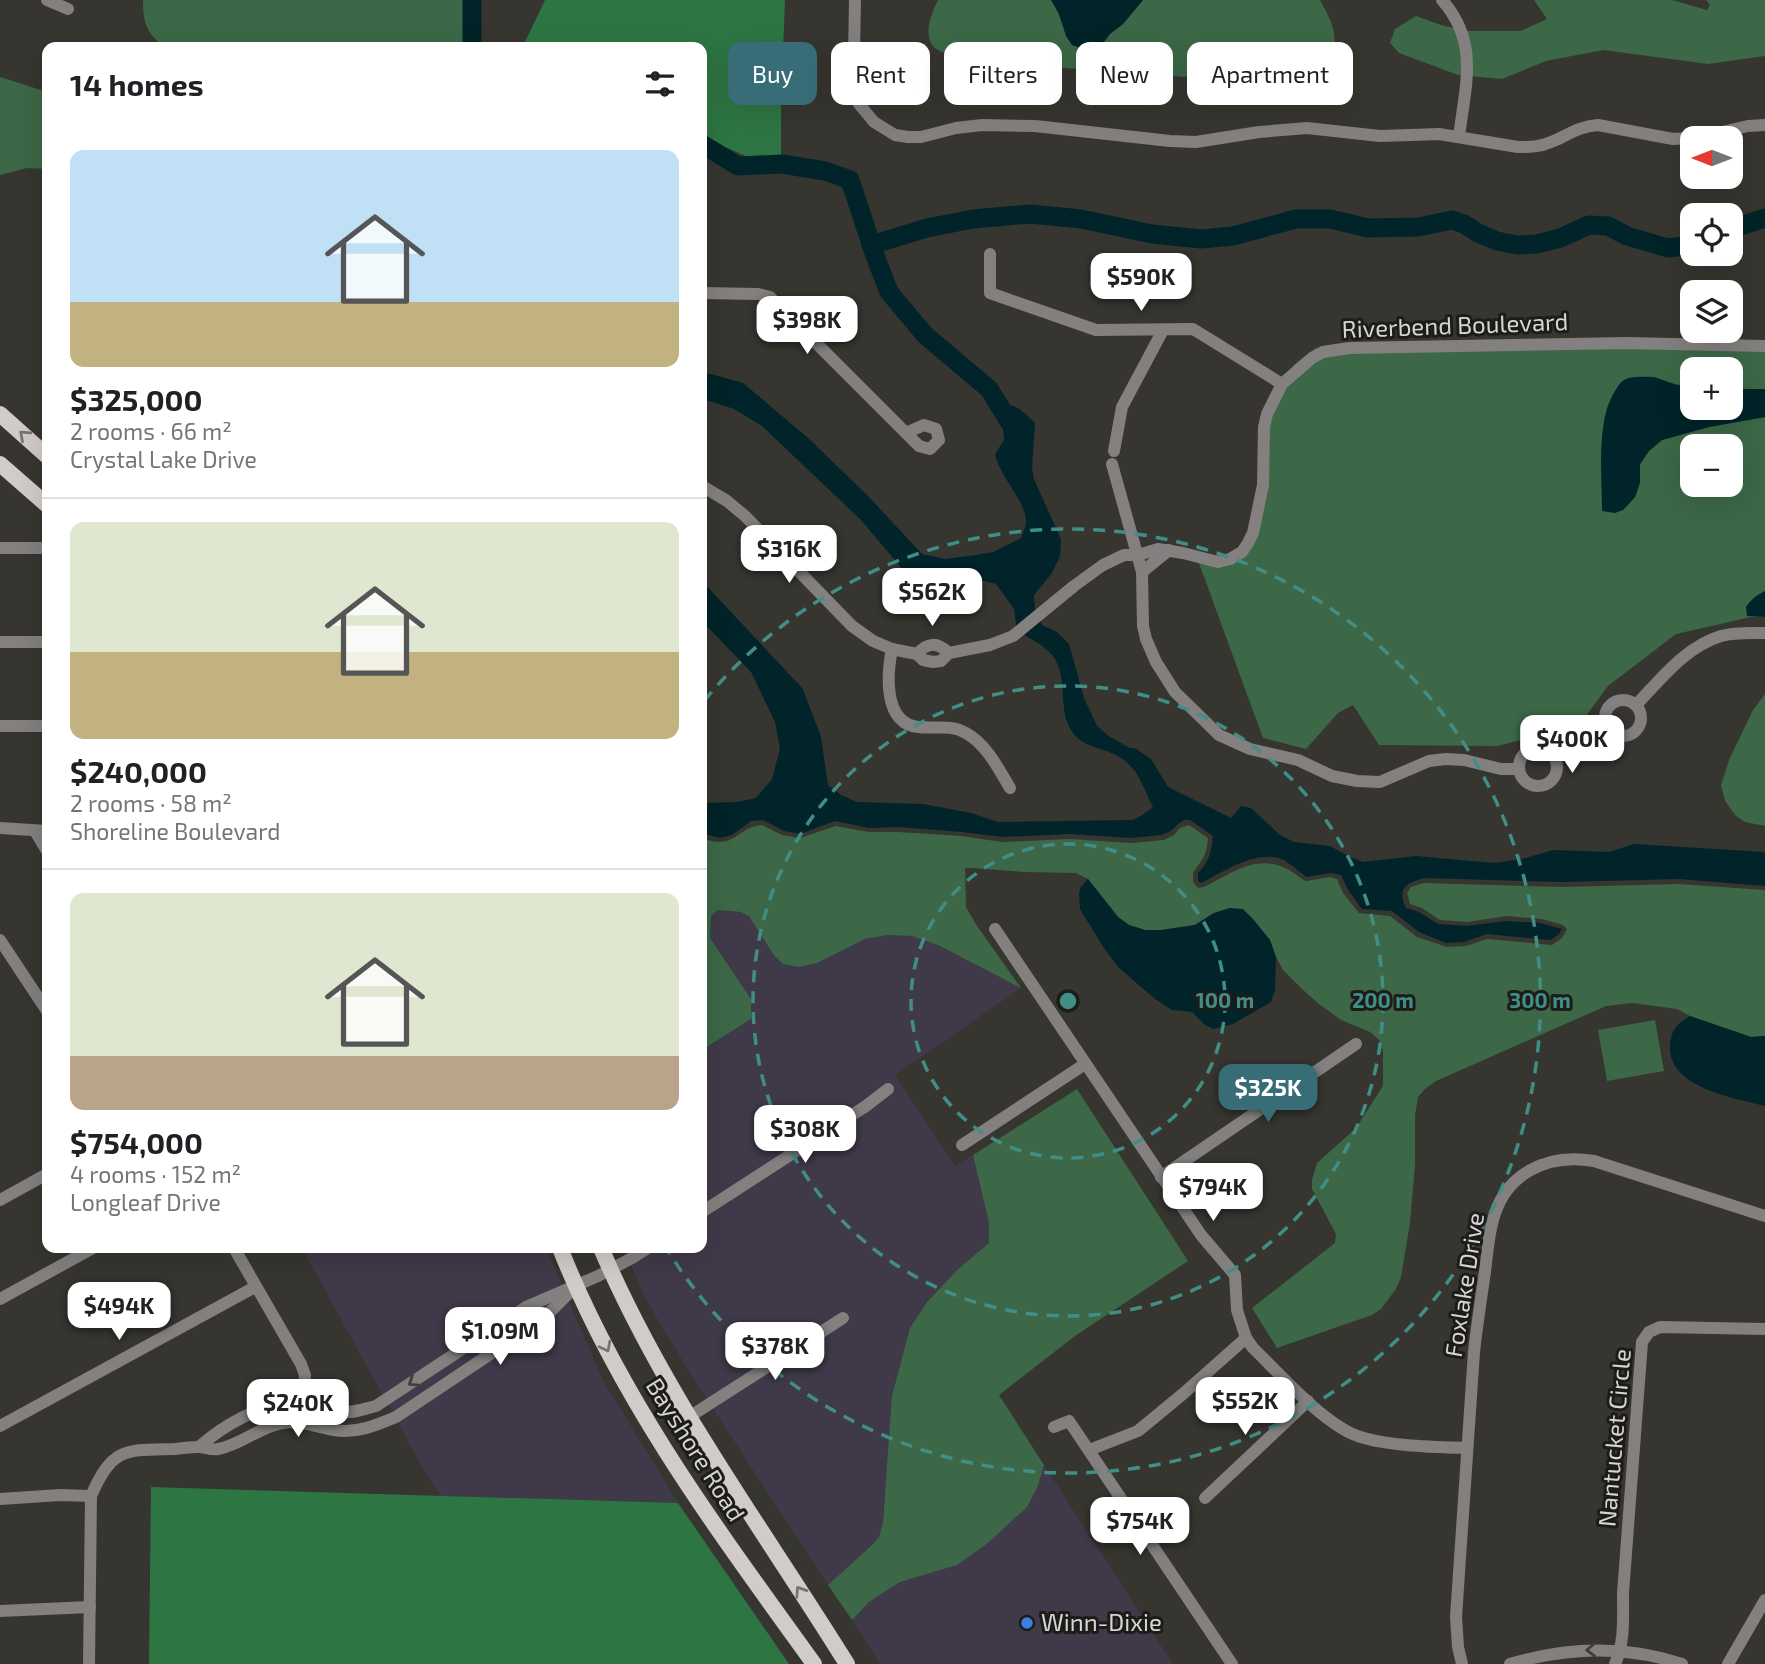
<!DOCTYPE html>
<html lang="en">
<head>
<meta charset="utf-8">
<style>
  :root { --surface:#fff; --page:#f2f2f2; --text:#202124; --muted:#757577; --line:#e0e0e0; --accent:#386d78 }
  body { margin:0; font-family:"Exo 2",sans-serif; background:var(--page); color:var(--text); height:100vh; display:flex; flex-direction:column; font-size:26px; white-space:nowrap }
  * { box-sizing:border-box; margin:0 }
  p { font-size:23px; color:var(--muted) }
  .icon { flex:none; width:38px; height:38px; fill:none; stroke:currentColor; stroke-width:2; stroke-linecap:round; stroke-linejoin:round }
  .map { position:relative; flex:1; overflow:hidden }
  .panel { position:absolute; left:42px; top:42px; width:665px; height:1211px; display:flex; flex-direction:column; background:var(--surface); border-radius:14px; box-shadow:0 7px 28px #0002 }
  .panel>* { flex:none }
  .hud { position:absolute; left:728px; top:42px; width:665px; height:63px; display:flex; gap:14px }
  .needle { width:46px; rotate:270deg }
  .tools { position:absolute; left:1680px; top:126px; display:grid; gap:14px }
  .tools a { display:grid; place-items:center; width:63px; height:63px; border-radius:14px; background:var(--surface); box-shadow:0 7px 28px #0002; font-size:35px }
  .price { position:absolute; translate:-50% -60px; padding:0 16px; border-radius:14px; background:#fff; color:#222; font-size:23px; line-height:46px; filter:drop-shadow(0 2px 4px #0008) }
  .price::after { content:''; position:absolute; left:50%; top:42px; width:21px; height:16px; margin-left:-10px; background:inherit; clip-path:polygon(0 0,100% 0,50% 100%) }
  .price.selected { background:var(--accent); color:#fff }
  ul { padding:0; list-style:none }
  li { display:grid; align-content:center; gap:14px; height:371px; padding:0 28px }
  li+li { border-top:2px solid var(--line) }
  li span { display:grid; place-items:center; height:217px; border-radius:14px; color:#555 }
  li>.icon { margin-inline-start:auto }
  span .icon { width:126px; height:126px; fill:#fffc; stroke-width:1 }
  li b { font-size:30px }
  h2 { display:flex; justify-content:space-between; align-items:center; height:84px; padding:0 28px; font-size:30px }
  .tag { padding:0 24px; border-radius:14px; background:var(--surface); box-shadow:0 7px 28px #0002; font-size:24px; line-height:63px }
  .tag.selected { background:var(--accent); color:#fff }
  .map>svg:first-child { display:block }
  .commercial { fill:#403949 }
  .green { fill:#3c6847; fill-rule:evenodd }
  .forest { fill:#2e7544 }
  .water { fill:#002429 }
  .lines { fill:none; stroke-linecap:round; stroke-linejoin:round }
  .river { stroke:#002429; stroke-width:19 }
  .minor { stroke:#83807f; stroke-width:12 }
  .major { stroke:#d1cbc9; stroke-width:16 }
  .oneway { stroke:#777472 }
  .oneway2 { stroke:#413f3d }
  .ring { fill:none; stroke:#418e87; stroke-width:3.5; stroke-dasharray:12 9 }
  .shop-dot { fill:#3f7fe0; stroke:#1d1c1a; stroke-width:2.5 }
  .labels { text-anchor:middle; stroke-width:6; stroke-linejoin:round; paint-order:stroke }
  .street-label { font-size:24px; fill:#d6d5d2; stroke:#1d1c1a }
  .poi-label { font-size:24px; fill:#d6d5d2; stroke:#1d1c1a; text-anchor:start }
  .centre { fill:#418e87; stroke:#1d1c1a; stroke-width:3.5 }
  .ring-label { font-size:21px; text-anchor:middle; font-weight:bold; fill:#418e87; stroke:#1d1c1a; stroke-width:6; stroke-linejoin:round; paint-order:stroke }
</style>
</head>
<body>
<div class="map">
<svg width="1765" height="1664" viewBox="0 0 1765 1664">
  <rect width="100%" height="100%" fill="#363530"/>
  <g class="commercial">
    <polygon points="718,910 741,912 749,916 773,954 783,964 846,947 865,939 887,935 912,936 938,945 1021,988 895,1075 955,1166 973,1155 989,1223 990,1236 989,1243 957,1270 927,1302 911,1328 883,1508 883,1522 879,1537 871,1546 828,1585 704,1395 660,1324 640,1287 624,1248 702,1248 702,1050 751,1019 751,999 710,938 711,916"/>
    <polygon points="302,1248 546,1248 603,1380 678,1503 440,1496 420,1463"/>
    <polygon points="1044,1465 1173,1664 880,1664 852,1620 869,1602 900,1582 956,1565 988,1543 1027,1507 1038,1486"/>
  </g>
  <g class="green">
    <path d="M143,0h325l4,47h-308c-18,-14 -21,-25 -21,-47z"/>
    <path d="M938,0h113c10,14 12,31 21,45l20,4 8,-2 10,-13 13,-10 20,-24h177c11,21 19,33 12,56l-50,4 -35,-1 -25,12 -39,6 -132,-10 -9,5 -16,2c-7,-7 -8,-15 -13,-24 -9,-2 -19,-4 -27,-3 -6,1 -11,3 -16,5 -46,8 -49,-18 -32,-52z"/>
    <polygon points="1534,0 1672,0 1707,10 1710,5 1706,0 1765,0 1765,56 1708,64 1603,50 1546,61 1502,79 1458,75 1399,53 1390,43 1395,29 1416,16 1441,25 1467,31 1521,31 1547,19"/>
    <polygon points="0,77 47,92 47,169 27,168 0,175"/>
    <path d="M1434,341h331v48h-34v-20h-39v18l-23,-4 -65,36v12l19,79 12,-13 5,-15v-18l9,-13 13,-11 47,-13 56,-10v200h-14l-75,17 -68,52 -22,30 -30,25 -18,-5 -41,10 -118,-1 -26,-40 -15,8 -32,36 -43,-11 -67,-183h30l11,-5 8,-9 7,-19 10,-62 18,-80 16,-17 20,-15zM1692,446h39v39h-39z"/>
    <polygon points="1765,694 1765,826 1745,822 1736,816 1725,801 1721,785 1729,760 1753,710"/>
    <path d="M762,825l20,10 18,3 36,-12 32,6h30l63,4 41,6 68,-3 61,4 33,-3 10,-5 6,-7 9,-3 19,13c-2,21 -5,19 -15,35v9l5,6 6,-1c27,-13 52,-34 83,-18 7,3 12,9 19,12l24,-4 7,2 6,14 16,20 31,3 27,21 30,10 19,-1 21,-7 65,6 10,-7 5,-9 -4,-4 -21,-6 -35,-3 -40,6 -27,-2 -18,-12 -12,-4 -3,-11 4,-6 13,-4 139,4 115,-3 87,6v146l-14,1 -61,-21 -13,-7 -45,-6 -26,3 -170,75 -11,8 -7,8 -3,18v50l-5,58 -9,54 -5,12 -15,20 -9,6 -95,33 -25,-40 83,-65 1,-9 -24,-45v-9l5,-17 39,-35 27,-42v-34l-4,-12 -9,-8 -29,-12 -22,-16 -17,-15 -19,-19 -9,-17 -4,-13 -40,-32 -16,5 -19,12 -34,5h-16l-16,-5 -11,-8 -30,-38 -12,-6 -51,-1 -53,-4h-7l1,39 11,19 44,62 -83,-43 -26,-9 -25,-1 -22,4 -48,24 -18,4 -16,-3 -10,-10 -24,-38 -8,-4 -23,-2 -7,6 -1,22 41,61v20l-49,31v-212c34,13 34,-11 60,-13z"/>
    <polygon points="1655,1020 1664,1071 1607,1081 1598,1030"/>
    <polygon points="1077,1089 1188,1261 1075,1336 999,1395 1044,1465 1038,1486 1027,1507 988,1543 957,1565 900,1582 869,1602 852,1620 828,1585 871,1546 879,1537 883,1522 892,1396 910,1328 927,1302 957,1270 989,1243 989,1223 973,1155"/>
  </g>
  <g class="forest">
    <polygon points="545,0 785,0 781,105 781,158 748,157 702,137 702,47 525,47 523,46"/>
    <polygon points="151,1487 678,1503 789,1664 149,1664"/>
  </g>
  <g class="water">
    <polygon points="1051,0 1143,0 1123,24 1110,34 1100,47 1092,49 1083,49 1072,45 1066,36 1059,14"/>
    <path d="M702,373l9,1 32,9 65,55 59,57 55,59 23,5 31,-4 17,-3 28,-14c2,-5 5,-12 5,-17 0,-20 -27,-45 -31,-67l9,-14 -3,-36c17,0 22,8 34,19l-3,45 2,11 27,60 -1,17 -8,17 -18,22 1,13 7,17 15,7 12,12 15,54 13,28 13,11 20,11h5l16,11 17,28 63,31 10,-12 10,2 29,27 14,7 36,4 20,11 13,5 53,-6 78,7 28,-4 31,-9 56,2 25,-8 131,8v34l-86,-7 -116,3 -139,-4c-19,6 -27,10 -18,30l13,4 19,12 29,2 39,-5 34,2 22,6 -3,5 -8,6 -64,-6 -23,8 -18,1 -27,-11 -27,-21 -30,-2 -14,-19 -7,-15 -11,-2 -24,4c-7,-6 -14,-12 -22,-17 -26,-12 -61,12 -83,23l-3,-2v-8c12,-13 13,-20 15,-37l-23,-16h-6l-7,5 -6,6 -10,4 -30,3 -61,-4 -67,3 -41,-5 -63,-5 -30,1 -34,-7 -35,13 -16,-3 -21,-11 -12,1 -19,14 -12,3 -18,-5v-30l36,-1 18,-4 16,-19 8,-30 -5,-27 -24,-50 -49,-51v-40l101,108 18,48 7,48 13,10 16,7 66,2 48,9 27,9 134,-2 9,-4 12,-9c-9,-17 -14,-38 -32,-49 -14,-10 -38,-10 -48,-25 -17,-23 -3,-56 -21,-78 -8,-10 -24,-17 -35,-25l-3,-21 -18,-25 -22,-6h-27l-42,-6 -44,-52 -99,-94 -28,-17 -24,-8h-8z"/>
    <path d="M1654,377l23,8 15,2v21h39v-19h34v28l-56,10 -47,13 -13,11 -9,13v18l-2,7 -3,8 -12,13 -8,3 -13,-2c0,-35 -6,-91 13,-120 3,-5 6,-10 11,-12 8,-3 19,-2 28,-2z"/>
    <path d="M1765,591v26l-18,-1 -1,-9c5,-8 11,-12 19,-16z"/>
    <polygon points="1088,879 1118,917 1129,925 1145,930 1161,930 1195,925 1214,913 1230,908 1243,909 1253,919 1270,940 1276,957 1275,990 1271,1002 1233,1024 1213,1029 1205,1025 1192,1012 1172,1010 1155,999 1118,967 1104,948 1080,909 1079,893 1081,887"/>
    <path d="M1690,1016l61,21 14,-1v70c-30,-8 -97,-18 -95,-60 1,-16 7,-22 20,-30z"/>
  </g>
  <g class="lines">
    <g class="river">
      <polyline points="472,0 472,47"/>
      <polyline points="702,144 738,166 782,164 825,171 850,180 874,253 889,292 925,335 989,389 1015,431"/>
      <polyline points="1731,229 1765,218"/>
      <polyline points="871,245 927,228 973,219 1030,214 1081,219 1152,234 1201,239 1233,236 1296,219 1330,219 1368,228 1418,227 1452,220 1464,224 1478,233 1497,241 1517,245 1537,244 1560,238 1589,225 1608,226 1627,236 1668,248 1692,245"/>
    </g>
    <g class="minor">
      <polyline points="47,0 68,9"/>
      <path d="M855,0l-1,55 2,38 3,11 15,18 21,13 13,2h13l35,-9 26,-3 53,1 135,15 26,1 63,-10 48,-4 73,8 59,-2 79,13c12,0 22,0 33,-5 18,-7 25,-15 47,-17l75,14 19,-1"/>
      <path d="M1442,0c38,43 23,86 17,137"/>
      <polyline points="1696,138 1748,126 1765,125"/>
      <polyline points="990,254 990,293 1096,330 1193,329 1282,384"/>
      <polyline points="702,293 758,294 770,297 906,433"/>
      <polygon points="924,425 936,429 939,440 930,449 919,446 906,433"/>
      <polyline points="1114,451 1122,407 1163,330"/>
      <polyline points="1112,464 1142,572 1143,626 1146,639 1156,662 1175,692 1219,735 1250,749 1298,760 1332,776 1357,781 1380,782 1429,761 1446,759 1464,760 1501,769 1519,769"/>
      <polyline points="702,486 727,501 745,516 852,626 873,641 892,649 917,654 923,660 933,662 941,661 949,653 990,645 1013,636 1074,586 1103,565 1124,555 1138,555 1158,549 1183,553 1218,562 1230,559 1242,552 1248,543 1253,533 1263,485 1264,427 1267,414 1282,384 1312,358 1323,352 1349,348 1627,343 1765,346"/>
      <polyline points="0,548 47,548"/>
      <polyline points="1142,572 1169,550"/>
      <polyline points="0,642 47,642"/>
      <path d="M892,649c-5,25 -9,74 26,78 17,2 32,-3 48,6 21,12 32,35 44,55"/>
      <path d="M917,654c11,-12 20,-12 32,-1"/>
      <circle cx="1623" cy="718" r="18"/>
      <path d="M1636,705c25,-26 49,-58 85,-69 14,-4 29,-3 44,-3"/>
      <polyline points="0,726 47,726"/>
      <circle cx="1538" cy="767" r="19"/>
      <polyline points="0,828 47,831"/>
      <polyline points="35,831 47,851"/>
      <path d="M995,929l206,306 34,40 2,35 9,28 7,10c27,26 68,73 102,87 27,11 81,12 112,13"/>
      <polyline points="0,940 47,1011"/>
      <polyline points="962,1145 1085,1064"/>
      <polyline points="1161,1177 1356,1044"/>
      <polyline points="0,1200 47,1174"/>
      <polyline points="702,1212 866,1106 888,1089"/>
      <polyline points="234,1248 301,1364 305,1375 303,1411"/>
      <polyline points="0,1299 93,1248"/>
      <polyline points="689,1417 843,1318"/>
      <polyline points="0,1426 255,1287"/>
      <polyline points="1054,1427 1069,1421 1232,1664"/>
      <path d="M200,1446c22,-19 59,-42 89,-42 17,-1 32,6 49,8 13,2 25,-3 38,-6l150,-99 72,-31 34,-18 16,-10"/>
      <polyline points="1089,1450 1138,1431 1184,1393 1246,1338"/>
      <polyline points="1205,1498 1308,1401"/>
      <polyline points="0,1499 60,1495 91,1496"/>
      <polyline points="0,1611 90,1607"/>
      <path d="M89,1664l2,-168c22,-50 35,-46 84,-47 8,-1 15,-2 22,-2 7,-1 14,4 21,2 23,-4 41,-22 64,-26 19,-3 35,4 52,7 22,4 43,-5 62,-13l133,-89 23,-18 25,-25"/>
      <path d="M1462,1664l-4,-17 -2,-30 18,-265c3,-27 7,-53 11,-80 2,-16 3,-32 7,-48 11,-50 54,-71 102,-63l171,55"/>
      <path d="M1510,1664c57,-17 115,-19 172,0"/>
      <path d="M1615,1664c10,-22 8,-47 8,-71l19,-251 7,-10 11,-5 105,2"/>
      <polyline points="1728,1664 1765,1600"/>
    </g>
    <g class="major">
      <polyline points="0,414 47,456"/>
      <polyline points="0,464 47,505"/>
      <path d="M560,1248c60,152 159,284 254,416"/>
      <path d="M601,1248c63,148 161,279 246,416"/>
    </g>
  </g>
  <defs><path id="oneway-chevron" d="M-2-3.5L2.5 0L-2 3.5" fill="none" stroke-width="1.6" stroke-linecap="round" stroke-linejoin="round" transform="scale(1.75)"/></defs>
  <g class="oneway">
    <use href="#oneway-chevron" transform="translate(24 435) rotate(-138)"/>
    <use href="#oneway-chevron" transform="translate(606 1347) rotate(63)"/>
    <use href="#oneway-chevron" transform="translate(800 1591) rotate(-123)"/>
  </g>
  <g class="oneway2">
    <use href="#oneway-chevron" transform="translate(413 1382) rotate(146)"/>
    <use href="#oneway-chevron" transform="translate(1591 1650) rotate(178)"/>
  </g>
  <g class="ring">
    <circle cx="1068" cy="1001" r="157"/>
    <circle cx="1068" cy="1001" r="315"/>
    <path d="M704 701A472 472 0 1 1 668 1251"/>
  </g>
  <circle class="shop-dot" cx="1027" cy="1623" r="7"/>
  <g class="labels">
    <g class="street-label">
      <text transform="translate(1455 326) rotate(-2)" y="8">Riverbend Boulevard</text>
      <text transform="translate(1465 1285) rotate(-81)" y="8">Foxlake Drive</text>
      <text transform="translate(1615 1438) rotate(-85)" y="8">Nantucket Circle</text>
      <text transform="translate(695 1450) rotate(58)" y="8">Bayshore Road</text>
    </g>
    <g class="poi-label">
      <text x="1041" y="1631">Winn-Dixie</text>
    </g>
  </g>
  <circle cx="1068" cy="1001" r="10" class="centre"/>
  <g class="ring-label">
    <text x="1225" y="1008">100 m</text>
    <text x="1383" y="1008">200 m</text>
    <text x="1540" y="1008">300 m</text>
  </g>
</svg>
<div class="tools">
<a><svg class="needle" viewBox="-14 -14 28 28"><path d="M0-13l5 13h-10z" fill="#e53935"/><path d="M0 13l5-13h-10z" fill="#757577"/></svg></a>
<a><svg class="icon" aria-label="locate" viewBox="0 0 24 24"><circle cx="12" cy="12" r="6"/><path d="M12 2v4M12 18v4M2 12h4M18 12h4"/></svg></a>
<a><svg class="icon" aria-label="layers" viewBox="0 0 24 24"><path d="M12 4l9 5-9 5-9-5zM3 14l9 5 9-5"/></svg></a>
<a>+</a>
<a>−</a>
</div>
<b class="price" style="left:1141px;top:313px">$590K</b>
<b class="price" style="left:807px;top:356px">$398K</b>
<b class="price" style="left:789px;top:585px">$316K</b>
<b class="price" style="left:932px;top:628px">$562K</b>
<b class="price" style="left:1572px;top:775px">$400K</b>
<b class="price selected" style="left:1268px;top:1124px">$325K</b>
<b class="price" style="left:805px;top:1165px">$308K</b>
<b class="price" style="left:1213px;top:1223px">$794K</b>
<b class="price" style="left:119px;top:1342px">$494K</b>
<b class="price" style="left:500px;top:1367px">$1.09M</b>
<b class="price" style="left:775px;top:1382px">$378K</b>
<b class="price" style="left:1245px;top:1437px">$552K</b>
<b class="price" style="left:298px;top:1439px">$240K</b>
<b class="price" style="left:1140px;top:1557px">$754K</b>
<div class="hud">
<a class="tag selected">Buy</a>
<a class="tag">Rent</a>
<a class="tag">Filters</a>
<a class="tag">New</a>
<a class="tag">Apartment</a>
</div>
<section class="panel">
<h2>14 homes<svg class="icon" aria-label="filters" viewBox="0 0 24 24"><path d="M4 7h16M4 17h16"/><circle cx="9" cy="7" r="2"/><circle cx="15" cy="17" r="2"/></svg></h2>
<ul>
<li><span style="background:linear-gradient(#bfe0f5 70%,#c2b280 0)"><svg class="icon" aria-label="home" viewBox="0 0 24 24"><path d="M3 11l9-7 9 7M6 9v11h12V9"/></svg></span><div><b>$325,000</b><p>2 rooms · 66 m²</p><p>Crystal Lake Drive</p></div></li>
<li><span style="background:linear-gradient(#dfe7d0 60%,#c2b280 0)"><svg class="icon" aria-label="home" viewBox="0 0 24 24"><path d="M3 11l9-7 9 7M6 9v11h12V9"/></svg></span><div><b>$240,000</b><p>2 rooms · 58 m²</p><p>Shoreline Boulevard</p></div></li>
<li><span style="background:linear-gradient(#dfe7d0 75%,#b9a48a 0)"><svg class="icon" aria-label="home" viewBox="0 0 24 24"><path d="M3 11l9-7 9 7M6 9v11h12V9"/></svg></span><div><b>$754,000</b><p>4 rooms · 152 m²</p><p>Longleaf Drive</p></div></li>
</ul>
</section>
</div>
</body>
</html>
